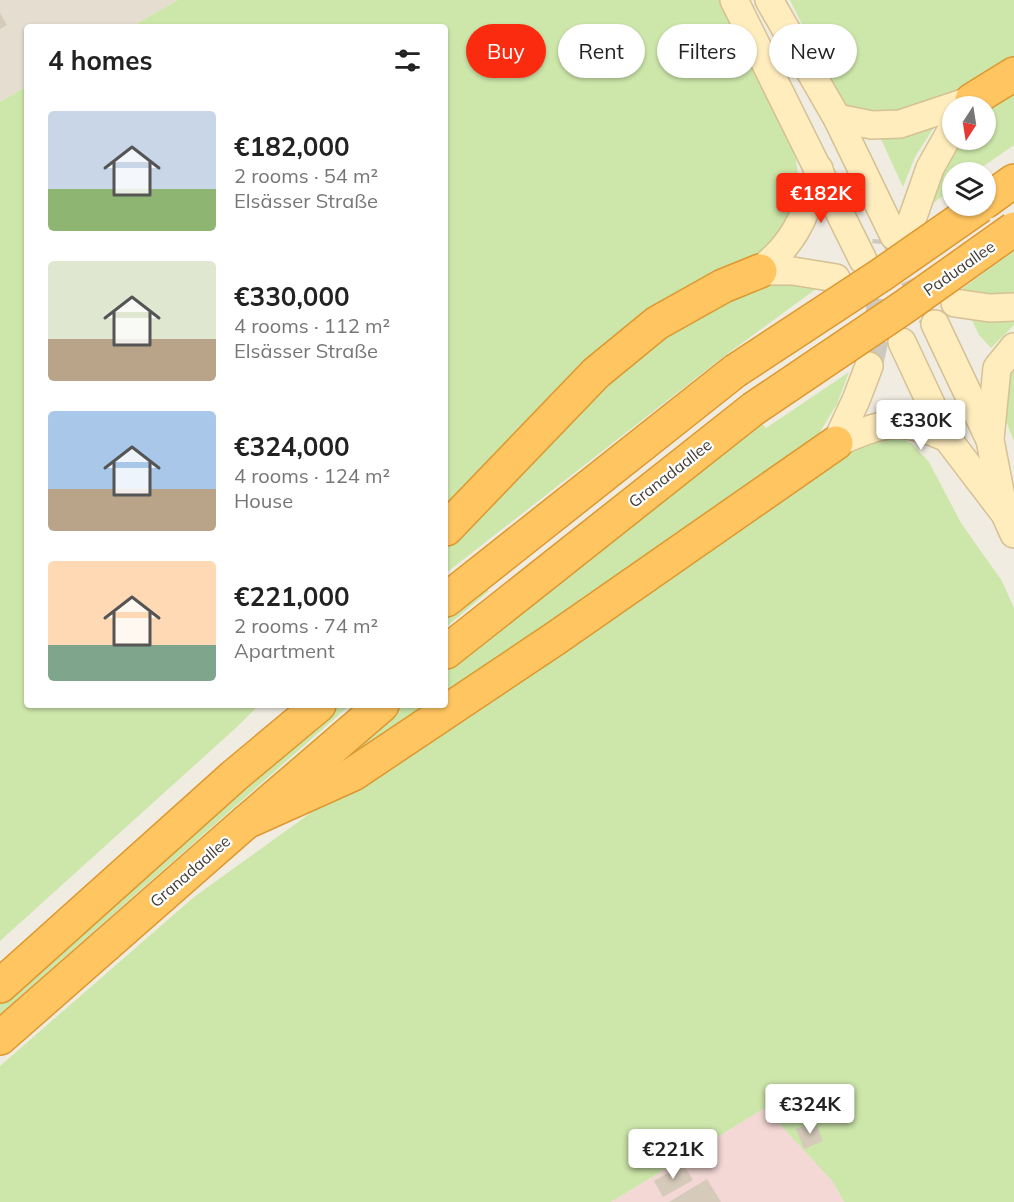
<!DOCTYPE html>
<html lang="en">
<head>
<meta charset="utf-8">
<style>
  :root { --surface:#fff; --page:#f6f6f6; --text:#222; --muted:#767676; --accent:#fb2b0f }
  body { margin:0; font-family:Mulish,sans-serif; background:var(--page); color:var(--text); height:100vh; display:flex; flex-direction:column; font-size:22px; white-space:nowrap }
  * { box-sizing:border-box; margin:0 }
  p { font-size:20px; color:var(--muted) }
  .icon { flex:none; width:33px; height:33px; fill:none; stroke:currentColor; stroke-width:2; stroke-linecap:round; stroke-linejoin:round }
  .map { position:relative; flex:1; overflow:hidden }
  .panel { position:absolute; left:24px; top:24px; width:424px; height:684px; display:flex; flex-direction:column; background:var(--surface); border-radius:6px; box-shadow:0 2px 4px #0004 }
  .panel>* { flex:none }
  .hud { position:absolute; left:466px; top:24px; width:458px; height:54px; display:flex; gap:12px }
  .needle { width:39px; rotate:192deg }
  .fabs { position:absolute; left:942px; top:96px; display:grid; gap:12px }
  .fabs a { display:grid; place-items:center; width:54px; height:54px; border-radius:50%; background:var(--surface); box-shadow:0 2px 4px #0004; font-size:30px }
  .price { position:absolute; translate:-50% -51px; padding:0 14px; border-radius:6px; background:#fff; color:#222; font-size:20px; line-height:39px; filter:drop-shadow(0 2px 3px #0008) }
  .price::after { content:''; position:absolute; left:50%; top:36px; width:18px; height:14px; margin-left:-9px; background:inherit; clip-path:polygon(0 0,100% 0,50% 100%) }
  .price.current { background:var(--accent); color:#fff }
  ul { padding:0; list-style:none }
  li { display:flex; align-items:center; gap:18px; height:150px; padding:0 24px }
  li span { display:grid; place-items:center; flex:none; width:168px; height:120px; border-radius:6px; color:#555 }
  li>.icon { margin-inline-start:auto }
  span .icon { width:72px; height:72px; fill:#fffc; stroke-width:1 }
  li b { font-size:26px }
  h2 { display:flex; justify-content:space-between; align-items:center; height:72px; padding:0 24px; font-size:26px }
  .chip { padding:0 21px; border-radius:27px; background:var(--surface); box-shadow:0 2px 4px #0004; font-size:21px; line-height:54px }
  .chip.current { background:var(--accent); color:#fff }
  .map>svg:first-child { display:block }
  .residential { fill:#e5ded0 }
  .medical { fill:#f3d8d5 }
  .green { fill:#cde7aa }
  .building { fill:#d6caba }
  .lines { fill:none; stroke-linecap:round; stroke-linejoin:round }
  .secondary-tunnel { stroke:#cec9bf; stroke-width:27; stroke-dasharray:27 14; stroke-linecap:butt }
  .secondary-casing { stroke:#d5c193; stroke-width:30 }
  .highway-casing { stroke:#dd9830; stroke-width:36 }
  .secondary { stroke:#ffedbe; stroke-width:27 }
  .highway { stroke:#ffc560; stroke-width:33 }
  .highway-bridge-casing { stroke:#dd9830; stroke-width:36; stroke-linecap:butt }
  .highway-bridge { stroke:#ffc560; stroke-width:33 }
  .labels { text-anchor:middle; stroke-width:4.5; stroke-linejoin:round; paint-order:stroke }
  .street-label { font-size:16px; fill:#423c33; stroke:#fff }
</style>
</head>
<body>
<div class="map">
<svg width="1014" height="1202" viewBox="0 0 1014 1202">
  <rect width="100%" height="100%" fill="#f1ece2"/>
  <polygon class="residential" points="0,0 178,0 131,27 27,27 27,86 0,102"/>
  <polygon class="medical" points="765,1108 833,1182 844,1202 611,1202"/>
  <g class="green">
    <path d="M178,0h542l75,156c9,37 -4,60 -26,90l-323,262v-481h-315z"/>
    <polygon points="790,0 1014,0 1014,59 960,91 897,118 856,111 844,103 833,88"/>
    <polygon points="27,86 27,705 259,705 238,726 0,941 0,102"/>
    <polygon points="1014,87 1014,145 975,172 952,172 952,189 924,210 957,140 986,140 986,109"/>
    <polygon points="934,123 934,127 915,157 903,187 881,139 906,136"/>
    <polygon points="1014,251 1014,296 1003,299 959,291"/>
    <polygon points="797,283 816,289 727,354 446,573 446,542 577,410 670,326 765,285"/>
    <polygon points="1014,317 1014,325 991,348 979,335 971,318"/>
    <path d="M1014,361v80c-14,-31 -14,-48 0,-80z"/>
    <polygon points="849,372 837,404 812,445 446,694 446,669 539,593 760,421 766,428"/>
    <polygon points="893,435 911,443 929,462 961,523 1002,581 1014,608 1014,1202 844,1202 833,1182 765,1108 611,1202 0,1202 0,1066 194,897 344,789 841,455"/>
    <polygon points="484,585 489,591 446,627 446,616"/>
    <polygon points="337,705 350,705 0,1014 0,1003"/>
    <polygon points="402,705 429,705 340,767 328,766"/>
  </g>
  <g class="building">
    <polygon points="0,13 7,25 0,29"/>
    <polygon points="815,1121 823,1141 804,1149 796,1129"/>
    <polygon points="683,1164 693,1180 663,1197 654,1181"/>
    <polygon points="707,1179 721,1202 669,1202"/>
  </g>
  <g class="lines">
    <g class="secondary-tunnel">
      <polyline points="896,241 935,324"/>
      <path d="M869,366c11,-42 14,-84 17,-126"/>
    </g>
    <defs>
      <g id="secondary">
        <polyline points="734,0 863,260"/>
        <polyline points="769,0 837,118 894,236"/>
        <polyline points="837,118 872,125 900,124 972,100"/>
        <polyline points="909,228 930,168 952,129"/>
        <path d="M760,271c8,-8 17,-15 24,-24 19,-22 27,-50 35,-78"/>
        <polyline points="760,271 793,271 836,278"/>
        <polyline points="955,303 990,308 1014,307"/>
        <polyline points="935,324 990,440 1003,507"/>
        <polyline points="902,342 947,438 1005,514 1014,534"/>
        <polyline points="990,439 997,368 1014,347"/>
        <path d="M836,443c46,-20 63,-27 111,-5"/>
        <polyline points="836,443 856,400 869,366"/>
      </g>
      <g id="highway">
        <polyline points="972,100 1014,74"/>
        <polyline points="986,201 1014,181"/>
        <polyline points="446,529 596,373 657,323 723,286 760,271"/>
        <polyline points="446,600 735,371"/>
        <polyline points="446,652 753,409"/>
        <polyline points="246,822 353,774 556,638 836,443"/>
        <polyline points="0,986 234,776 319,705"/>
        <polyline points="0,1038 246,822 382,705"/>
      </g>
    </defs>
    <use href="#secondary" class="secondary-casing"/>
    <use href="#highway" class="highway-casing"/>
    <use href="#secondary" class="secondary"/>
    <use href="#highway" class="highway"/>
    <defs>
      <g id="highway-bridge">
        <polyline points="735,371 881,275 980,206"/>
        <polyline points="753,409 904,307 1014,229"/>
      </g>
    </defs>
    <use href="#highway-bridge" class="highway-bridge-casing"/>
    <use href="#highway-bridge" class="highway-bridge"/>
  </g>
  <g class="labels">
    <g class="street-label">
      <text transform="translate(959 268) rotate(-35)" y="6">Paduaallee</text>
      <text transform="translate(670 473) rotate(-38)" y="6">Granadaallee</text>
      <text transform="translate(190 871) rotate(-41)" y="6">Granadaallee</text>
    </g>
  </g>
</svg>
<div class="fabs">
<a><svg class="needle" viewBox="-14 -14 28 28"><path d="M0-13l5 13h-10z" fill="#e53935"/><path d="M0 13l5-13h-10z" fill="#767676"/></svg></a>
<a><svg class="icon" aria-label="layers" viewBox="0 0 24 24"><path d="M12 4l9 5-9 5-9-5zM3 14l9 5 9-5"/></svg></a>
</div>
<b class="price current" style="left:821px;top:224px">€182K</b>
<b class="price" style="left:921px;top:451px">€330K</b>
<b class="price" style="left:810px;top:1135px">€324K</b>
<b class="price" style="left:673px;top:1180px">€221K</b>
<div class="hud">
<a class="chip current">Buy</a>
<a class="chip">Rent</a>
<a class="chip">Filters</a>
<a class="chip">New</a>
</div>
<section class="panel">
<h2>4 homes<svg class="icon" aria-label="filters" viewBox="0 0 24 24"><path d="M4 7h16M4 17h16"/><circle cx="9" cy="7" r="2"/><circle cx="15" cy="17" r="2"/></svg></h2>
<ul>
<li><span style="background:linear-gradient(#c9d6e8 65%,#8fb573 0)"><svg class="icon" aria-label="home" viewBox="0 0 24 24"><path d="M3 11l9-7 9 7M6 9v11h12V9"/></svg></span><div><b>€182,000</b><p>2 rooms · 54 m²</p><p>Elsässer Straße</p></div></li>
<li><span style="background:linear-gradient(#dfe7d0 65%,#b9a48a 0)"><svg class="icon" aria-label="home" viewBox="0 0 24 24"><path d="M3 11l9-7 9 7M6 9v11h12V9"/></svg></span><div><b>€330,000</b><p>4 rooms · 112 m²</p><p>Elsässer Straße</p></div></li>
<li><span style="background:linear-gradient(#a9c7e8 65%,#b9a48a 0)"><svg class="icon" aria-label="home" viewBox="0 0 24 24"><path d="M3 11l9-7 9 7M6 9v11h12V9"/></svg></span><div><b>€324,000</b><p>4 rooms · 124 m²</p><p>House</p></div></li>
<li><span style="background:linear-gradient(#ffd9b3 70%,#7fa58c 0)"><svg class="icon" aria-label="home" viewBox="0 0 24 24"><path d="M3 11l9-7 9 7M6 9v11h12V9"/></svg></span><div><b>€221,000</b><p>2 rooms · 74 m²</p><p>Apartment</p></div></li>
</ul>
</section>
</div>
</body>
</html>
